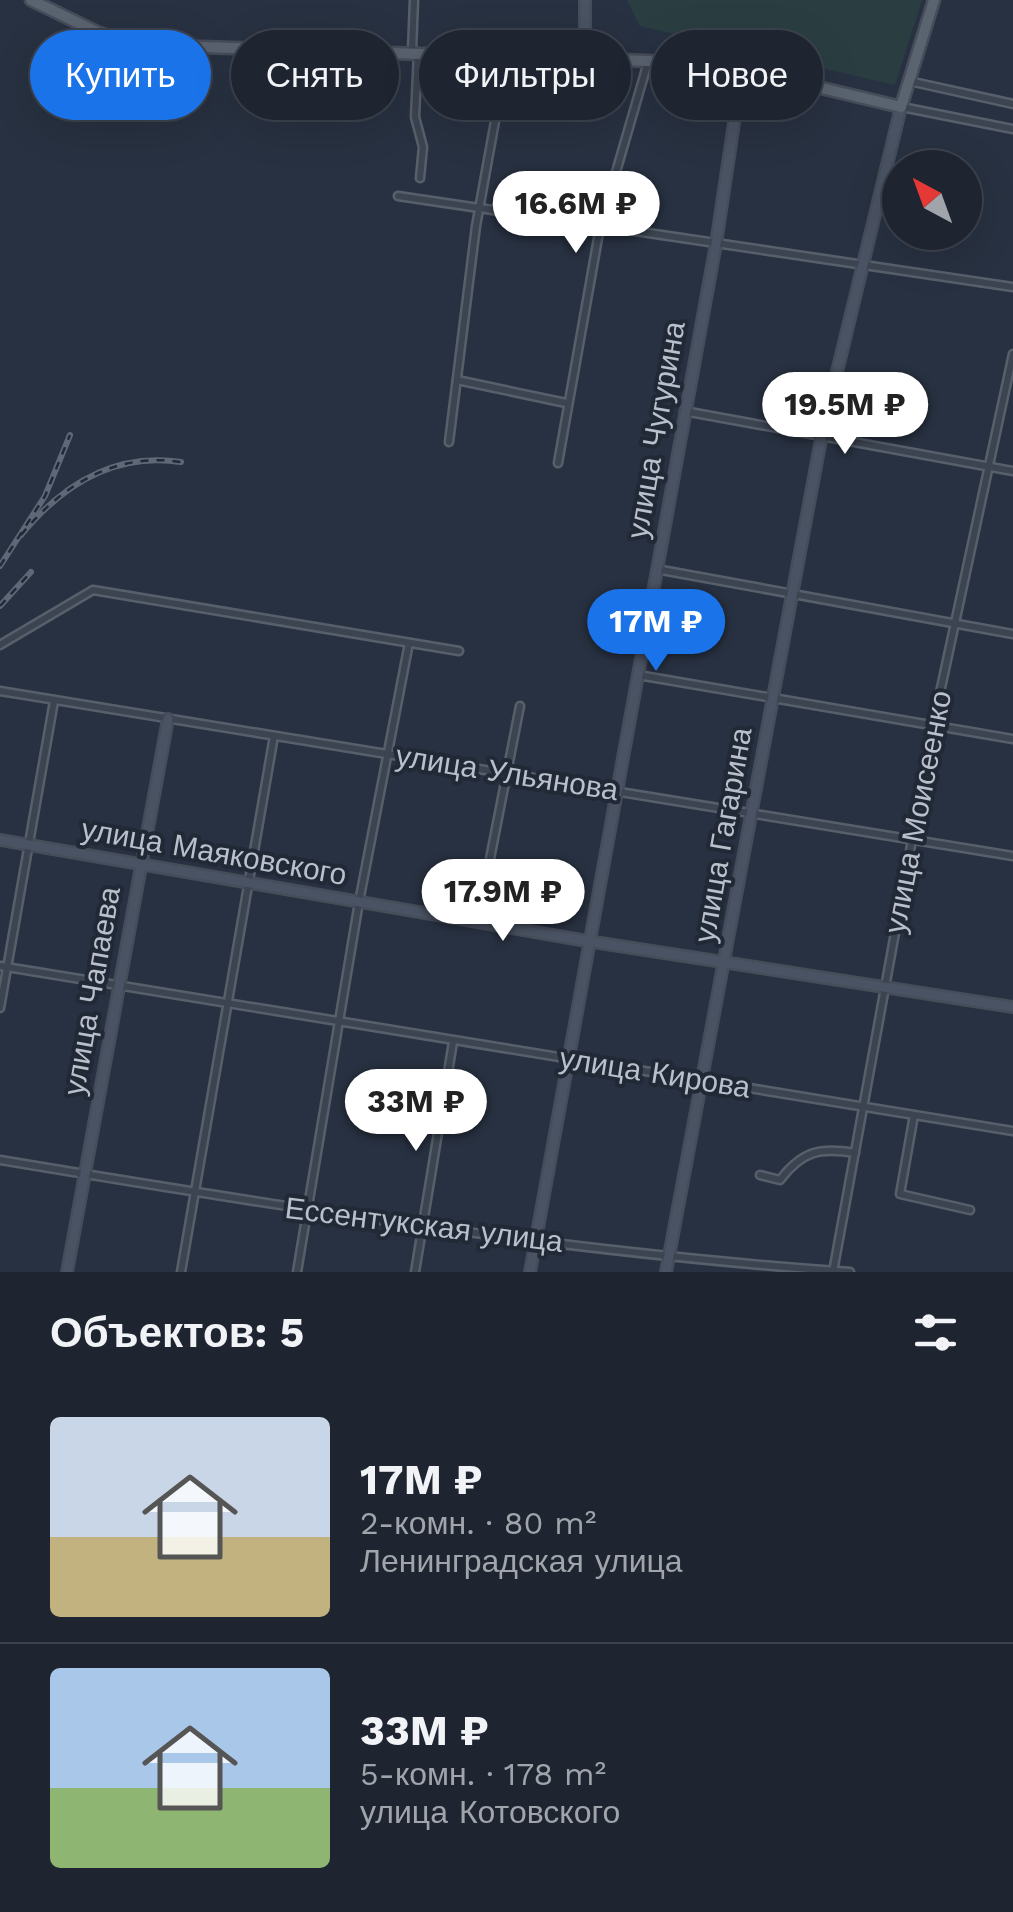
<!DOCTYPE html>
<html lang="ru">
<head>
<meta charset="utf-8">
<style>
  :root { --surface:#1e2531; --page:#262d39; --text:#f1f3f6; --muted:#a1a5ab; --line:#3c424d; --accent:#1a73e8 }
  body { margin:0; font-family:"Work Sans",sans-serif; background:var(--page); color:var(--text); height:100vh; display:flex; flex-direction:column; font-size:38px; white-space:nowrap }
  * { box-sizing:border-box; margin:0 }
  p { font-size:32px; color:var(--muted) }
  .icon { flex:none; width:55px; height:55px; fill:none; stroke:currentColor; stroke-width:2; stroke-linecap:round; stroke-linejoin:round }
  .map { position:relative; height:1272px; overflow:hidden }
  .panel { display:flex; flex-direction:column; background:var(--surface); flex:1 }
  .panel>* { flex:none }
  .banner { position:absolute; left:30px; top:30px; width:955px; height:90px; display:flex; gap:20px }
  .needle { width:65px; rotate:319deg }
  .buttons { position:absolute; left:882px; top:150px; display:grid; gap:20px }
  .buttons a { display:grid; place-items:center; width:100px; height:100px; border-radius:50%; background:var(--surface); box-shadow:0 10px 40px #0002,0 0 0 2px var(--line); font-size:50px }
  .price { position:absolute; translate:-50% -85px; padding:0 22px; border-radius:35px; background:#fff; color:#222; font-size:32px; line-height:65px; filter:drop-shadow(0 2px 5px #0008) }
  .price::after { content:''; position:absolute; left:50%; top:60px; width:30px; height:22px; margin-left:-15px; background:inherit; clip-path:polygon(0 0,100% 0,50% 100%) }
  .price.on { background:var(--accent); color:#fff }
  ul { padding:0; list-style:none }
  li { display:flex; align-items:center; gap:30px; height:250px; padding:0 50px }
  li+li { border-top:2px solid var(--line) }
  li span { display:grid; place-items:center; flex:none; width:280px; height:200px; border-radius:10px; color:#555 }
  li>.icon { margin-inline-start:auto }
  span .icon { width:120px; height:120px; fill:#fffc; stroke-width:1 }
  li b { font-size:42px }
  h2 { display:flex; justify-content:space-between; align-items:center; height:120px; padding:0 50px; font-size:42px }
  .tag { padding:0 35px; border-radius:45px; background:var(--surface); box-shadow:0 10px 40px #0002,0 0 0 2px var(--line); font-size:35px; line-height:90px }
  .tag.on { background:var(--accent); color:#fff }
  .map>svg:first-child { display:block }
  .green { fill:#2a3e42 }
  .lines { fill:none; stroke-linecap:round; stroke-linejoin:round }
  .street-casing { stroke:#575f6b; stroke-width:11 }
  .secondary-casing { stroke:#464d5a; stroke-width:14 }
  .primary-casing { stroke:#464d5a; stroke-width:15 }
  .street { stroke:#3c4451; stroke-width:6 }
  .secondary { stroke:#4a5363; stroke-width:9 }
  .primary { stroke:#5a6370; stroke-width:10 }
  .rail-casing { stroke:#5e6877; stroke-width:6 }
  .rail { stroke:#212936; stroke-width:2.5; stroke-dasharray:8; stroke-linecap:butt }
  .labels { text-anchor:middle; stroke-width:8; stroke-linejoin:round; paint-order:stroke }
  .street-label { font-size:30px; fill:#b9bfcb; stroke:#212936 }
</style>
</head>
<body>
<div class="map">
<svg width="1013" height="1272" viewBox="0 0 1013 1272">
  <rect width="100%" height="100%" fill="#283141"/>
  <polygon class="green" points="627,0 922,0 895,85 640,26"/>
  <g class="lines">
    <defs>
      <g id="street">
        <polyline points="412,51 414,0"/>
        <polyline points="418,52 415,117 423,147 420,178"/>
        <polyline points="909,81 1013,104"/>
        <polyline points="902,107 1013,129"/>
        <polyline points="398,196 1013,287"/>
        <polyline points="457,380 566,403"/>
        <polyline points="684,411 1013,471"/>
        <polyline points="449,442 476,226 507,55"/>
        <polyline points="558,463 600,227 648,62"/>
        <polyline points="656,569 1013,634"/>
        <polyline points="0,645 93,590 459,651"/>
        <polyline points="638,675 1013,739"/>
        <polyline points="0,691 1013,856"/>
        <polyline points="478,920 520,706"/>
        <polyline points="0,966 1013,1131"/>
        <polyline points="0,1008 54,701"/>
        <polyline points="914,1115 900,1194 970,1210"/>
        <path d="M0,1160c282,47 565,92 850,112"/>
        <path d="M760,1175l20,5c22,-29 40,-33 75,-27"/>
        <polyline points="181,1272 274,736"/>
        <polyline points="297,1272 359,902 409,643"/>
        <polyline points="415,1272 453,1042"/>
        <polyline points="833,1272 933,725 1013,354"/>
      </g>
      <g id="secondary">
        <polyline points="585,0 585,57"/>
        <polyline points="0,840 587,941 1013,1007"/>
        <polyline points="67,1272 168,719"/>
        <polyline points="530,1272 716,244 742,69"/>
        <polyline points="666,1272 822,434 901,107"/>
      </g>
      <polyline id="primary" points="31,0 99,33 138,45 648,61 742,69 901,107 934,0"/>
    </defs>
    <use href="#street" class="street-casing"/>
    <use href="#secondary" class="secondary-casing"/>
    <use href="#primary" class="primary-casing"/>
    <use href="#street" class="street"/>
    <use href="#secondary" class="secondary"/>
    <use href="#primary" class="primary"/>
    <defs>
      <g id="rail">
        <path d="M21,535c41,-50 94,-83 160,-73"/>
        <polyline points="0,566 45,496 70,435"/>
        <polyline points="0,606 31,572"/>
      </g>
    </defs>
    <use href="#rail" class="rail-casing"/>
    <use href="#rail" class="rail"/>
  </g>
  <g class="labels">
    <g class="street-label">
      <text transform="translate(656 430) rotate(-80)" y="10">улица Чугурина</text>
      <text transform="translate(507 773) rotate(9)" y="10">улица Ульянова</text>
      <text transform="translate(918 812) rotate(-79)" y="10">улица Моисеенко</text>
      <text transform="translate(723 835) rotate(-80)" y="10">улица Гагарина</text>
      <text transform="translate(214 852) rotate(10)" y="10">улица Маяковского</text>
      <text transform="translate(92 991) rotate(-80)" y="10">улица Чапаева</text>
      <text transform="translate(655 1073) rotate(9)" y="10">улица Кирова</text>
      <text transform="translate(424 1225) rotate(7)" y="10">Ессентукская улица</text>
    </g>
  </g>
</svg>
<div class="buttons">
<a><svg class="needle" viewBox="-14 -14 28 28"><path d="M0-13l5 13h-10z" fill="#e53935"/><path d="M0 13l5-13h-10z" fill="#a1a5ab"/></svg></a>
</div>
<b class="price" style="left:576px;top:256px">16.6M ₽</b>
<b class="price" style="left:845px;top:457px">19.5M ₽</b>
<b class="price on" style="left:656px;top:674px">17M ₽</b>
<b class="price" style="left:503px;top:944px">17.9M ₽</b>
<b class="price" style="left:416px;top:1154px">33M ₽</b>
<div class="banner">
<a class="tag on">Купить</a>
<a class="tag">Снять</a>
<a class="tag">Фильтры</a>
<a class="tag">Новое</a>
</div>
</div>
<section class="panel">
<h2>Объектов: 5<svg class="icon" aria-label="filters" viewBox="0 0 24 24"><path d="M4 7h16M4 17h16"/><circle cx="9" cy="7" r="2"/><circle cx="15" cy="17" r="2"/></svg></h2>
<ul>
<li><span style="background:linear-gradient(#c9d6e8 60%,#c2b280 0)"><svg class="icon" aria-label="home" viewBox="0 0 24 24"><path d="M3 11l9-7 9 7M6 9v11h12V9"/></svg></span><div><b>17M ₽</b><p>2-комн. · 80 m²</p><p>Ленинградская улица</p></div></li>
<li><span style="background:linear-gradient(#a9c7e8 60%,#8fb573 0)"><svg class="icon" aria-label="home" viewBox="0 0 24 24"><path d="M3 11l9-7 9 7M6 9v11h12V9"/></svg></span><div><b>33M ₽</b><p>5-комн. · 178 m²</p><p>улица Котовского</p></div></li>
</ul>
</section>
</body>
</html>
